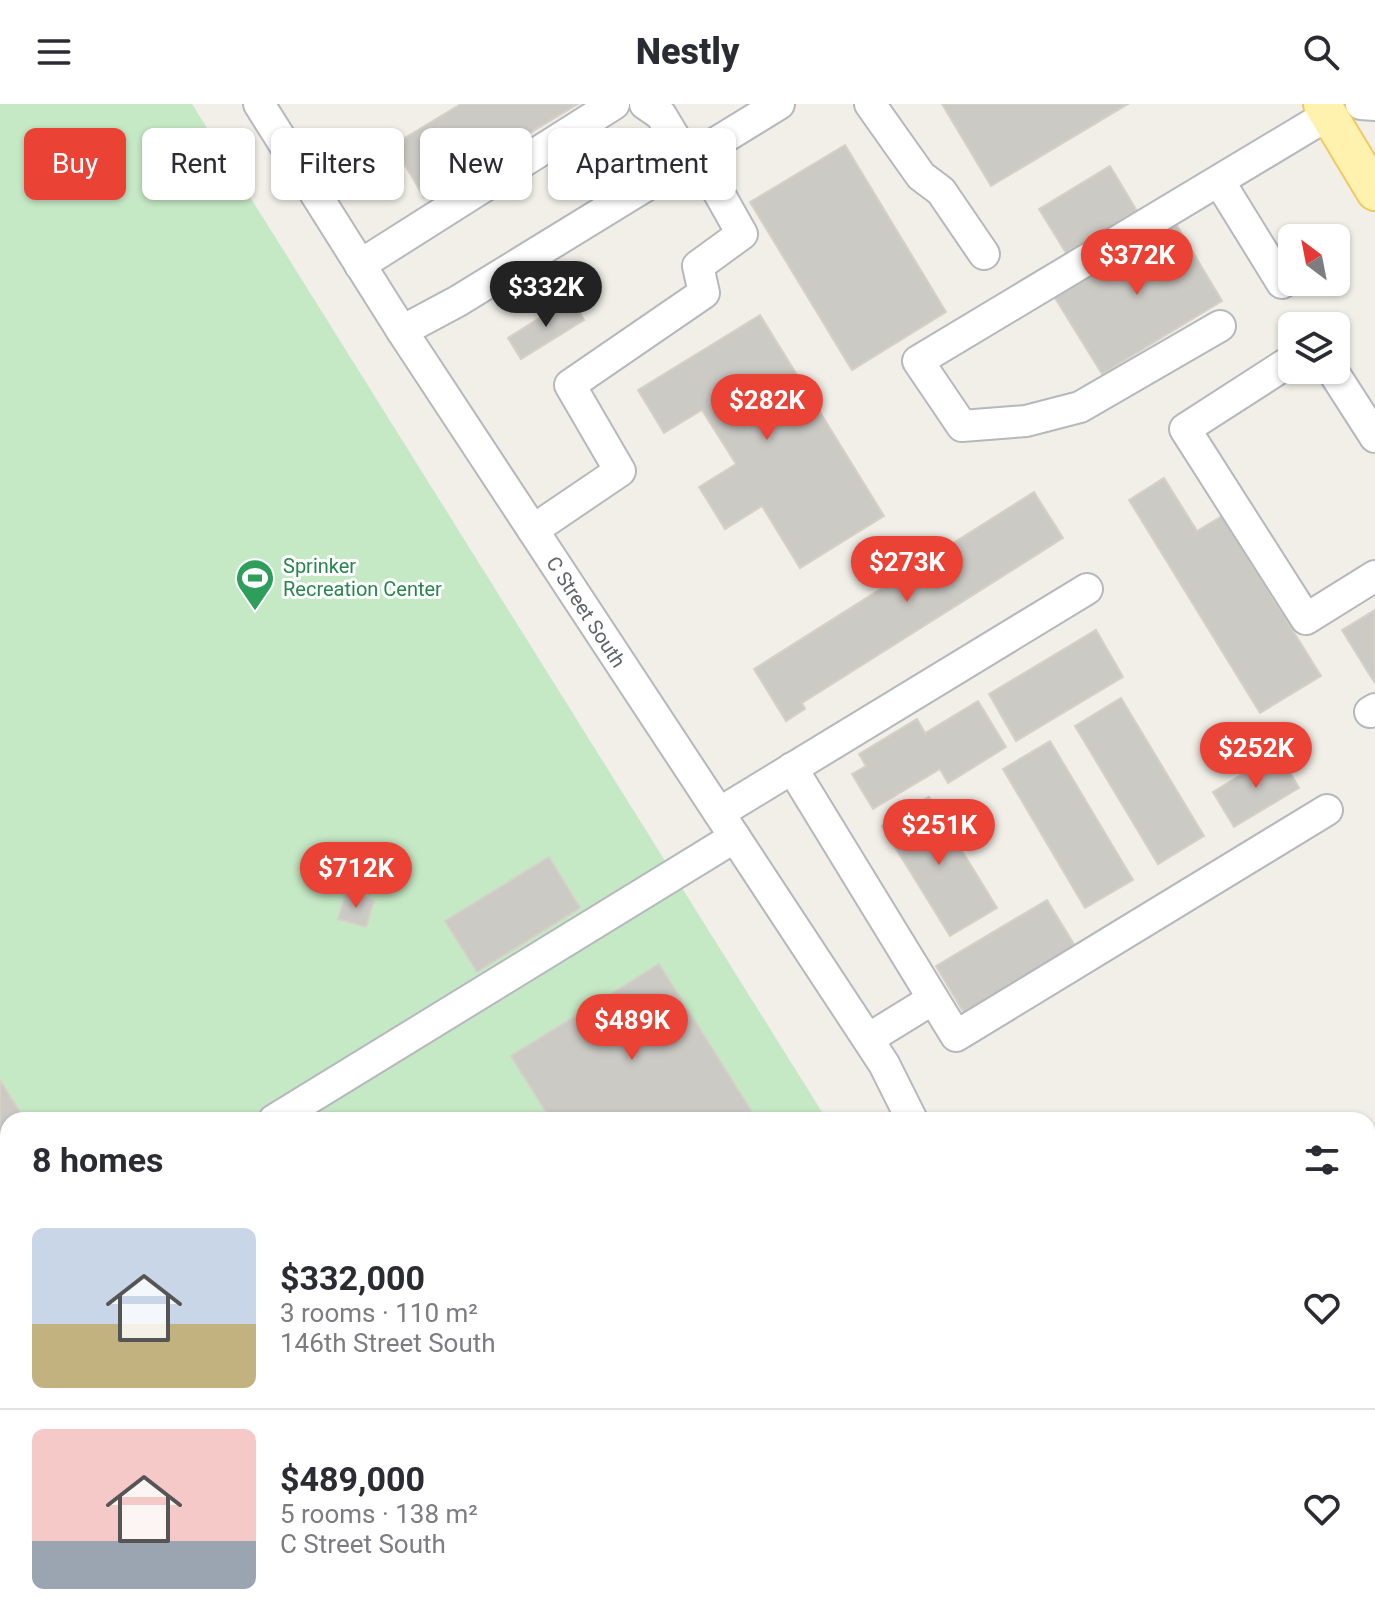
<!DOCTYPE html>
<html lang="en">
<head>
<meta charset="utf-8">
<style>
  :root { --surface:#fff; --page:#f7f7f7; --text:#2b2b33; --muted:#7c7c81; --line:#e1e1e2; --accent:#ea4335 }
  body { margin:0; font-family:Roboto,sans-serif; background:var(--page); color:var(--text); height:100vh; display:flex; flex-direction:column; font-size:30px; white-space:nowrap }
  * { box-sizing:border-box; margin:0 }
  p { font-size:26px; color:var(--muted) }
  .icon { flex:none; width:44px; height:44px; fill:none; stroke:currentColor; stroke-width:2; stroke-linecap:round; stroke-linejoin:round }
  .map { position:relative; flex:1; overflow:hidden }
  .drawer { position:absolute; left:0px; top:1008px; width:1376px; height:512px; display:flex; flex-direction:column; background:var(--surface); border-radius:24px 24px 0 0; box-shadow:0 2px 6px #0004 }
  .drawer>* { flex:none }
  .guide { position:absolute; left:24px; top:24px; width:800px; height:72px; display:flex; gap:16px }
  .needle { width:52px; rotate:328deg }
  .fabs { position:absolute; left:1278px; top:120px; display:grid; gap:16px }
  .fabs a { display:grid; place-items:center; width:72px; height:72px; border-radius:12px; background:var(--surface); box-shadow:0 2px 6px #0004; font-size:40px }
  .price { position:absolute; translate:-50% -68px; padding:0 18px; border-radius:28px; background:var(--accent); color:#fff; font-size:26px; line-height:52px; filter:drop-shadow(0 2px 4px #0008) }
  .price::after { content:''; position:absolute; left:50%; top:48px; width:24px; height:18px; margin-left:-12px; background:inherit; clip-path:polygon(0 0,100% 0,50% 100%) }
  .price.current { background:#222; color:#fff }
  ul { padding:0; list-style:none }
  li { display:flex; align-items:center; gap:24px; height:200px; padding:0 32px }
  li+li { border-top:2px solid var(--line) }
  li span { display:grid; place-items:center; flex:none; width:224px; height:160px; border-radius:12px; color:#555 }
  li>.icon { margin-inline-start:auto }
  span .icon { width:96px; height:96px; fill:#fffc; stroke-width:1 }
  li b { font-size:34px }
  h2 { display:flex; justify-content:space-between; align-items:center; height:96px; padding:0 32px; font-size:34px }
  .pill { padding:0 28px; border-radius:12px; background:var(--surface); box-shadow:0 2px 6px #0004; font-size:28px; line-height:72px }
  .pill.current { background:var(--accent); color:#fff }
  header { display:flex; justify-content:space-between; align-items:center; height:104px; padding:0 32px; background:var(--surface); font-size:36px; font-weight:800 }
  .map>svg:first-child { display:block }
  .green { fill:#c5e8c5 }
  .building { fill:#cccac5; stroke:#d6d1c6; stroke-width:2 }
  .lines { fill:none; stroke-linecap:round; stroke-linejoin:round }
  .minor-casing { stroke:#b5b8bc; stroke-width:34 }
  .major-casing { stroke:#f2c960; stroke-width:40 }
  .minor { stroke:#fff; stroke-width:30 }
  .major { stroke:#fff2af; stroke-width:36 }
  .labels { text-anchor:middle; stroke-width:6; stroke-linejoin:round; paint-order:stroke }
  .leisure-label { font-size:20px; fill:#27864d; stroke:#fff; text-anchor:start }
  .street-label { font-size:20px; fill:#5f6368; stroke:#fff }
</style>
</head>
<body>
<header><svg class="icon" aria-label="menu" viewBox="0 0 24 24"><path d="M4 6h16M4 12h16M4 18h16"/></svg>Nestly<svg class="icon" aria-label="search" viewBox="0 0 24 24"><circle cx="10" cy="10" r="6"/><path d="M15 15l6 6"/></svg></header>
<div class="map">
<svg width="1375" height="1520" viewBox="0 0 1375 1520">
  <rect width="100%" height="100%" fill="#f1efe8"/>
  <polygon class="green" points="0,0 192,0 827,1016 8,1016 8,1512 768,1512 765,1520 0,1520"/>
  <g class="building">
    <polygon points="461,0 578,0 424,93 393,41"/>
    <polygon points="942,0 1128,0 991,82"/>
    <polygon points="845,41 946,208 852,266 750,98"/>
    <polygon points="1110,62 1137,107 1066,149 1039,105"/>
    <polygon points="1173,115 1222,197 1102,270 1052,189"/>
    <polygon points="571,194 584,216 521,255 508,234"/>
    <polygon points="760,211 884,412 800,464 762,402 725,425 699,383 736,360 702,306 664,329 638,286"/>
    <polygon points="1164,374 1197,427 1222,412 1321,572 1260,609 1129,396"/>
    <polygon points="1034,388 1063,434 802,599 805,605 786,617 754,565"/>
    <polygon points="1375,506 1375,577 1374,578 1342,526"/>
    <polygon points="1096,526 1123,573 1016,637 989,590"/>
    <polygon points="1121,594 1204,732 1158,760 1075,622"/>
    <polygon points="978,597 1006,643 948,679 940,665 873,705 852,670 866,662 859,650 917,615 925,629"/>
    <polygon points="1050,637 1133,776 1085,804 1003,665"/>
    <polygon points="1278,648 1299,684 1234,723 1213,688"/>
    <polygon points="929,693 997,804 950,832 882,722"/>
    <polygon points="549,753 580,804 477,868 445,817"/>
    <polygon points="346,788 374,796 366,823 338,815"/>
    <polygon points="1047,796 1075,842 964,909 936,862"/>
    <polygon points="659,860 757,1016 551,1016 511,952"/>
    <polygon points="0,976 25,1016 8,1016 8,1037 0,1042"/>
    <polygon points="1375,1139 1375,1161 1368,1151 1368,1144"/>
    <polygon points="1368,1374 1375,1388 1375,1520 1189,1520 1185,1512 1368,1512"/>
  </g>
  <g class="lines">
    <defs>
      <g id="minor">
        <polyline points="259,0 402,227 884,960 912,1016"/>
        <polyline points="645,0 661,11 688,56"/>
        <polyline points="870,0 921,72 941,87 984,150"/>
        <polyline points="1361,0 1375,1"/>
        <polyline points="1219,77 1282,179"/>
        <polyline points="360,161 614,0"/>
        <polyline points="1220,222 1080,303 1026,317 962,322 918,257 1328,11"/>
        <polyline points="402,227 458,197 779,0"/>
        <polyline points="1292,256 1185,325 1306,515 1375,472"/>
        <polyline points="1332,266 1375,333"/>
        <polyline points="533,426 620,367 570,281 704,189 698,162 742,130 697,50"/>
        <polyline points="1370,608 1375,605"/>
        <polyline points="792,664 956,932 1327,706"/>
        <polyline points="719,709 1087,485"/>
        <polyline points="868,935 933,895"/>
        <polyline points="274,1016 735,733"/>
        <polyline points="1368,1051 1375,1047"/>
        <polyline points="1368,1109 1375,1105"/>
        <polyline points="1368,1241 1375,1255"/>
        <polyline points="1148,1512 1152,1520"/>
        <polyline points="455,1520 468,1512"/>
        <polyline points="730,1520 733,1512"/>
        <polyline points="816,1520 820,1512"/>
      </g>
      <polyline id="major" points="1322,0 1375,88"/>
    </defs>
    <use href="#minor" class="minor-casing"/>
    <use href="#major" class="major-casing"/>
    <use href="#minor" class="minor"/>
    <use href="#major" class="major"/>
  </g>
  <defs>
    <symbol id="stadium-pin" viewBox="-11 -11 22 30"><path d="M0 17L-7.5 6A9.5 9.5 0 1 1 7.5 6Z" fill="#2e9e5b" stroke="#fff"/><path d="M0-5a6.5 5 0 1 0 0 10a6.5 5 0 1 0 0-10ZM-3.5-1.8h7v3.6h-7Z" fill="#fff"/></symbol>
  </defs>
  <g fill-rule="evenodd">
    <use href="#stadium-pin" x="233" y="452" width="44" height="60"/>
  </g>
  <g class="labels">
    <g class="leisure-label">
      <text x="283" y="469">Sprinker<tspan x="283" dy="23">Recreation Center</tspan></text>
    </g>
    <g class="street-label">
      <text transform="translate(586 508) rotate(57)" y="7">C Street South</text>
    </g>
  </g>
</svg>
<div class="fabs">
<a><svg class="needle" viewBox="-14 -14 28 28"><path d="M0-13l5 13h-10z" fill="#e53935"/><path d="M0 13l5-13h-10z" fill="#7c7c81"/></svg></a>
<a><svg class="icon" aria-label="layers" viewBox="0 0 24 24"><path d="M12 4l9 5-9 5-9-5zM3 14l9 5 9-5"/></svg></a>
</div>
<b class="price" style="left:1137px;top:193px">$372K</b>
<b class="price current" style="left:546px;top:225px">$332K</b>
<b class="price" style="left:767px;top:338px">$282K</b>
<b class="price" style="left:907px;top:500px">$273K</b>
<b class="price" style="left:1256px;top:686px">$252K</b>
<b class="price" style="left:939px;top:763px">$251K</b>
<b class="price" style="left:356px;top:806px">$712K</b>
<b class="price" style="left:632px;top:958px">$489K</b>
<div class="guide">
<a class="pill current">Buy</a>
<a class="pill">Rent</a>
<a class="pill">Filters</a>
<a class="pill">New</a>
<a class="pill">Apartment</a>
</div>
<section class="drawer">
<h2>8 homes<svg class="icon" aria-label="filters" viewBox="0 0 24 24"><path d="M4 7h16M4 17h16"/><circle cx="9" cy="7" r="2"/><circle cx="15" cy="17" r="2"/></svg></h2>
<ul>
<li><span style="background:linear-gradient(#c9d6e8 60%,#c2b280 0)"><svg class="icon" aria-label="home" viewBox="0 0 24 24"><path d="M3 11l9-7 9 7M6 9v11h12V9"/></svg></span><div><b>$332,000</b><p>3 rooms · 110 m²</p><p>146th Street South</p></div><svg class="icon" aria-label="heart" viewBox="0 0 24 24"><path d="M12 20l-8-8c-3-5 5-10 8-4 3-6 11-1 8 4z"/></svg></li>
<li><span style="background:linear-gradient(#f6c9c9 70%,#9aa5b1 0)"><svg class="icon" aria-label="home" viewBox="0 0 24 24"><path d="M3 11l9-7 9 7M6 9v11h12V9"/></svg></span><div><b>$489,000</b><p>5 rooms · 138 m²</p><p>C Street South</p></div><svg class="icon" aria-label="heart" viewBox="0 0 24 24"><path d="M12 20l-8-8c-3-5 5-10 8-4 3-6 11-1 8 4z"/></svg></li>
</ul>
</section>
</div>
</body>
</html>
